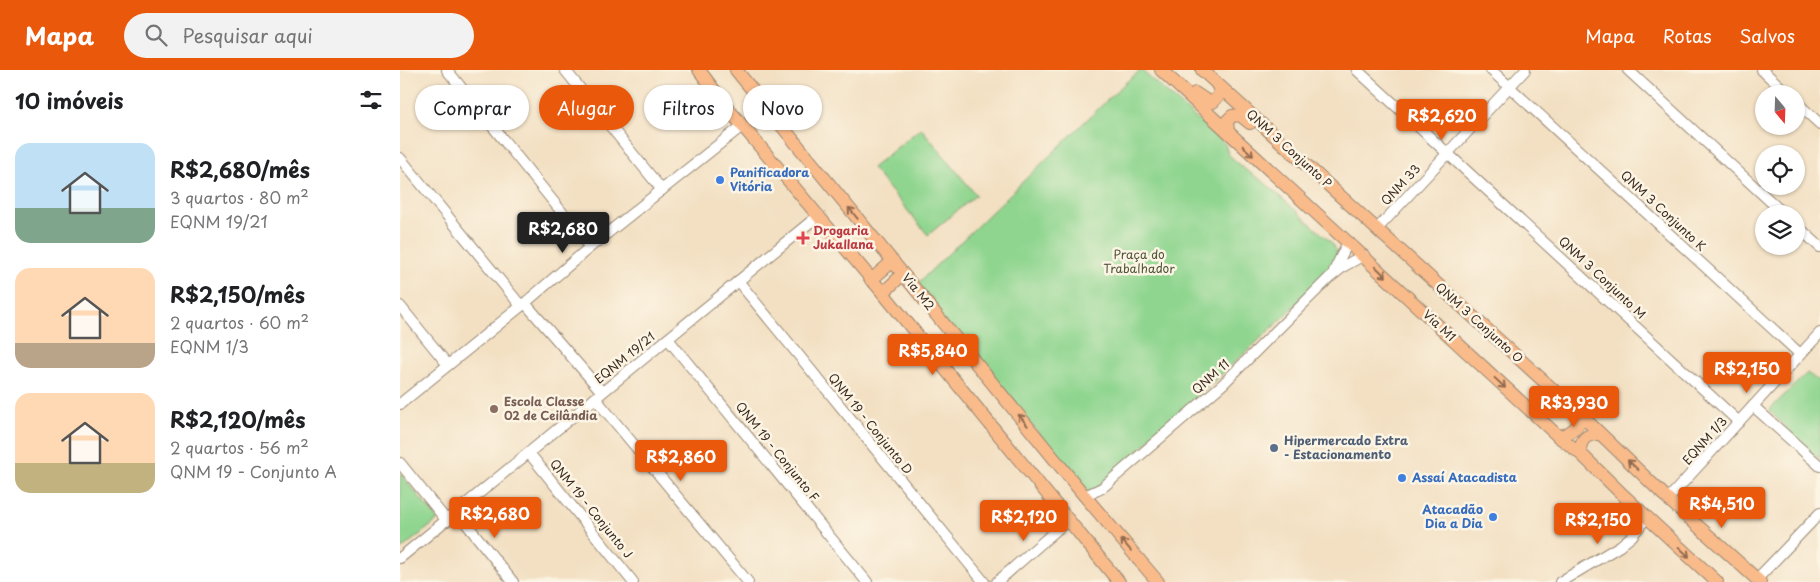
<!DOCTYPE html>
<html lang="pt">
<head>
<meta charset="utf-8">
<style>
  :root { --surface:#fff; --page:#f2f2f2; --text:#202124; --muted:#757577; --accent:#ea580c }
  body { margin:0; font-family:"Playpen Sans",sans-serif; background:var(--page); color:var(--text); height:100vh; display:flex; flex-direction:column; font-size:19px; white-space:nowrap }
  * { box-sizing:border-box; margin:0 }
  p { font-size:16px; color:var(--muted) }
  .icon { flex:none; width:28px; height:28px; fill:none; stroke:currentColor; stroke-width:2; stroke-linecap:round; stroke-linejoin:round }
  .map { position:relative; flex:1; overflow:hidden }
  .sheet { display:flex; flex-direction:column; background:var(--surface); width:400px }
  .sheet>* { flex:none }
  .top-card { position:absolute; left:15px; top:15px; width:475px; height:45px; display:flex; gap:10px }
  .needle { width:32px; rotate:161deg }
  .tools { position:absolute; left:1355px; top:15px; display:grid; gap:10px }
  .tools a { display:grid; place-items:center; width:50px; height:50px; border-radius:50%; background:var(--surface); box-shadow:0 1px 4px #0004; font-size:25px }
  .price { position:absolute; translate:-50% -42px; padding:0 11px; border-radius:5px; background:var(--accent); color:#fff; font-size:16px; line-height:32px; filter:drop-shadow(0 1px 2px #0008) }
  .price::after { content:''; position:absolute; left:50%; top:30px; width:15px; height:11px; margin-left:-8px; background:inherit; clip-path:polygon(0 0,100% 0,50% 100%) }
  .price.current { background:#222; color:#fff }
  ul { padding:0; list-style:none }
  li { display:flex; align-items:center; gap:15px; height:125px; padding:0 15px }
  li span { display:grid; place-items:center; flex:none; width:140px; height:100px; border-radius:15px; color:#555 }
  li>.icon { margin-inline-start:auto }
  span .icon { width:60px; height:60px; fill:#fffc; stroke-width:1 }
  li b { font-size:21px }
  h2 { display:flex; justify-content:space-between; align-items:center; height:60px; padding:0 15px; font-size:21px }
  .tag { padding:0 18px; border-radius:22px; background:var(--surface); box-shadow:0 1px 4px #0004; font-size:18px; line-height:45px }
  .tag.current { background:var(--accent); color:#fff }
  header { display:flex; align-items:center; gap:30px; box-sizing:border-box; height:70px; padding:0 25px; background:var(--accent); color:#fff }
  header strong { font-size:24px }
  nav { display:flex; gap:28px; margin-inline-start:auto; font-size:18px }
  .search { width:350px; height:45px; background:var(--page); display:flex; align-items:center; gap:12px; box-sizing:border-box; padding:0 18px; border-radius:28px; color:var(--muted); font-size:19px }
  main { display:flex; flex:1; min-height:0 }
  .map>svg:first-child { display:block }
  .green { fill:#8fd58f; stroke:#658056 }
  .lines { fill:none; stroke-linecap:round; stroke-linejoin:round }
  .minor-casing { stroke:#978570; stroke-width:12 }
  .major-casing { stroke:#978570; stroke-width:14 }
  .minor { stroke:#fff; stroke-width:10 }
  .major { stroke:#fabb8b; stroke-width:12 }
  .oneway { stroke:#916b4f }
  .shop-dot { fill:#3f7fe0; stroke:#fcf5e5; stroke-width:2 }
  .health-dot { fill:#e0444e; stroke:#fcf5e5; stroke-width:2 }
  .education-dot { fill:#8d6e63; stroke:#fcf5e5; stroke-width:2 }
  .service-dot { fill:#5c6f8a; stroke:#fcf5e5; stroke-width:2 }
  .labels { text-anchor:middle; stroke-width:5; stroke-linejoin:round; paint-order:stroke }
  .street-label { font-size:12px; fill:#3b2a1e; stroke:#fcf5e5 }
  .shop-label { font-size:12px; font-weight:bold; fill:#366cbe; stroke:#fcf5e5; text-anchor:start }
  .health-label { font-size:12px; font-weight:bold; fill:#be3a42; stroke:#fcf5e5; text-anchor:start }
  .park-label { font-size:12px; fill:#50553a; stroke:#fcf5e5 }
  .education-label { font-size:12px; font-weight:bold; fill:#785e54; stroke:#fcf5e5; text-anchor:start }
  .service-label { font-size:12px; font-weight:bold; fill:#4e5e75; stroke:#fcf5e5; text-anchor:start }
</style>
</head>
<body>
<header>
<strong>Mapa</strong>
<div class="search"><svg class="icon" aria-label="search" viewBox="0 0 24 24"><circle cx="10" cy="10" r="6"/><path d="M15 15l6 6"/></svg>Pesquisar aqui</div>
<nav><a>Mapa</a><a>Rotas</a><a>Salvos</a></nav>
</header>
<main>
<section class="sheet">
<h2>10 imóveis<svg class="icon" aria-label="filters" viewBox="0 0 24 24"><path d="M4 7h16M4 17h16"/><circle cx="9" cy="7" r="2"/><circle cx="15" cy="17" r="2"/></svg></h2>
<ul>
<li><span style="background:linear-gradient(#bfe0f5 65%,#7fa58c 0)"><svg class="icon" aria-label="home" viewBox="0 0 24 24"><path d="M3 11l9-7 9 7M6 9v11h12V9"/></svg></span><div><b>R$2,680/mês</b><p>3 quartos · 80 m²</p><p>EQNM 19/21</p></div></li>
<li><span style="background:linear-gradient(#ffd9b3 75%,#b9a48a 0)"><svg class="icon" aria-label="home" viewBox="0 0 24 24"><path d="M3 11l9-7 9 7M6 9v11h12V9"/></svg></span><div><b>R$2,150/mês</b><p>2 quartos · 60 m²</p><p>EQNM 1/3</p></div></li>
<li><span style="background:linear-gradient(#ffd9b3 70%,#c2b280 0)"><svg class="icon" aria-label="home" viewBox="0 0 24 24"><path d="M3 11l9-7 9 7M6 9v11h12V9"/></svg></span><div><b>R$2,120/mês</b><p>2 quartos · 56 m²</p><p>QNM 19 - Conjunto A</p></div></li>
</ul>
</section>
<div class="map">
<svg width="1420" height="512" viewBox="0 0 1420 512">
  <rect width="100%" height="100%" fill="#fcf5e5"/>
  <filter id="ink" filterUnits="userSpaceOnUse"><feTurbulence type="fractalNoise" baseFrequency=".02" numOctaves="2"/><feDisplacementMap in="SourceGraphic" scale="10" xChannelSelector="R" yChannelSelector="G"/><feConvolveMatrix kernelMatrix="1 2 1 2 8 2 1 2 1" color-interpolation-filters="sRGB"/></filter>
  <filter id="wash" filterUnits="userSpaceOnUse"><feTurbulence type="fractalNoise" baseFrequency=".0096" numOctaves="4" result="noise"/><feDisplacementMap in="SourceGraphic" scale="20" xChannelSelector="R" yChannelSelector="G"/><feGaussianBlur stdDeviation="1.12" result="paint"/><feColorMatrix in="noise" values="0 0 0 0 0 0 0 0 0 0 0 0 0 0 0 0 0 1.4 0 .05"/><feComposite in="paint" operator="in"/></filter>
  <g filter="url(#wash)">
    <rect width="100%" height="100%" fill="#f3e0c3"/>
    <g class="green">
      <path d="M741,0l84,74 3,10 15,14 21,14 68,61c4,6 7,12 4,19l-52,55 -190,174 -6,1 -173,-206 210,-203z"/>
      <polygon points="521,58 576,125 528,165 472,98"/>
      <polygon points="1407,303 1420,312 1420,389 1404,377 1369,340"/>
      <polygon points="0,403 38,450 0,480"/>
    </g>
  </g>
  <g filter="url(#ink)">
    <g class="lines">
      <defs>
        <g id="minor">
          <polyline points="47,0 190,177"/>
          <polyline points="165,0 262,120"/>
          <polyline points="957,0 1339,352"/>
          <polyline points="1091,0 1400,284"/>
          <polyline points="1228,0 1384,144"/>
          <polyline points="1362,0 1388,24"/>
          <polyline points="1396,32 1420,54"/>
          <polyline points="0,88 121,236"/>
          <polyline points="1396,155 1420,177"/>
          <polyline points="977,159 1125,0"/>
          <polyline points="934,201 948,172"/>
          <polyline points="338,211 584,512"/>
          <polyline points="125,233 202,322"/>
          <polyline points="0,236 48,295"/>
          <polyline points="268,269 467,512"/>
          <polyline points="195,328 348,512"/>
          <polyline points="0,334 125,233 190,177 342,56"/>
          <polyline points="1353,336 1420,396"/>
          <polyline points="129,383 233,512"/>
          <polyline points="0,393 47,451"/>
          <polyline points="683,424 689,424 702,418 823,314 929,208 944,196 964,185"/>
          <polyline points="1268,429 1420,263"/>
          <polyline points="57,442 113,512"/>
          <polyline points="0,488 419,145"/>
          <polyline points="1357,509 1420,443"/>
          <polyline points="597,512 668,450"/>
          <polyline points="1160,512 1220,476 1232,466 1247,447"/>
        </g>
        <g id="major">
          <polyline points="299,0 330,41 483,223 719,512"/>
          <polyline points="336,0 683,424 758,512"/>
          <polyline points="761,0 1159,367 1180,383 1224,426 1317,512"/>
          <polyline points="802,0 1182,346 1268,429 1360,512"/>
          <polyline points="795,23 807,31 813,32 820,24 820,21 817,14"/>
          <polyline points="828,61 827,51 832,46 840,45 850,53"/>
          <polyline points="471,210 493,191"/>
          <polyline points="483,223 503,204"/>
          <path d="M1159,367c12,-4 18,-8 23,-21"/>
          <path d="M1180,383c0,-14 6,-19 19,-19"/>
        </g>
      </defs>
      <use href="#minor" class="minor-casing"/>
      <use href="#major" class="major-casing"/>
      <use href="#minor" class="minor"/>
      <use href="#major" class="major"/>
    </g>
    <defs><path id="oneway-shaft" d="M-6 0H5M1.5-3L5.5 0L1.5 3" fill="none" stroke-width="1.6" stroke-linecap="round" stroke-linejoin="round" transform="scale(1.25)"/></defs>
    <g class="oneway">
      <use href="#oneway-shaft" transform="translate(848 81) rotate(44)"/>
      <use href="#oneway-shaft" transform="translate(453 143) rotate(-129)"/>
      <use href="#oneway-shaft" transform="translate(981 202) rotate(44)"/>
      <use href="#oneway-shaft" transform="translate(1100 313) rotate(43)"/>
      <use href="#oneway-shaft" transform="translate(623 350) rotate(-129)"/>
      <use href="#oneway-shaft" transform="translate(1233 395) rotate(-137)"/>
      <use href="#oneway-shaft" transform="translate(726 475) rotate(-131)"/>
      <use href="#oneway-shaft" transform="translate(1284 482) rotate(43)"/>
    </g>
  </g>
  <g class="shop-dot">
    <circle cx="320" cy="110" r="5"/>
    <circle cx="1002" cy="408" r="5"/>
    <circle cx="1093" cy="447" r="5"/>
  </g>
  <path class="health-dot" d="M400.5 160.5h5v5h5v5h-5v5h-5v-5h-5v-5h5z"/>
  <circle class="education-dot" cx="94" cy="339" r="5"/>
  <circle class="service-dot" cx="874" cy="378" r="5"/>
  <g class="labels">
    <g class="street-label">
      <text transform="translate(889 79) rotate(42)" y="4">QNM 3 Conjunto P</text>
      <text transform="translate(1001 115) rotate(-47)" y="4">QNM 33</text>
      <text transform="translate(1263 141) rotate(43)" y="4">QNM 3 Conjunto K</text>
      <text transform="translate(1202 208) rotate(43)" y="4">QNM 3 Conjunto M</text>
      <text transform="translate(518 222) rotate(51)" y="4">Via M2</text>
      <text transform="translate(1079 253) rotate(42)" y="4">QNM 3 Conjunto O</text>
      <text transform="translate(1039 256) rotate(43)" y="4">Via M1</text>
      <text transform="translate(225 288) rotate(-39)" y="4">EQNM 19/21</text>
      <text transform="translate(811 307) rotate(-42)" y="4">QNM 11</text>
      <text transform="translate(470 354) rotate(51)" y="4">QNM 19 - Conjunto D</text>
      <text transform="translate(1305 371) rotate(-48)" y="4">EQNM 1/3</text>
      <text transform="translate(377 382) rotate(51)" y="4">QNM 19 - Conjunto F</text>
      <text transform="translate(191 439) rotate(51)" y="4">QNM 19 - Conjunto J</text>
    </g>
    <g class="shop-label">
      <text x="330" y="107">Panificadora<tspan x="330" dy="14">Vitória</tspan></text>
      <text x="1012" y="412">Assaí Atacadista</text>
      <text x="1083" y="444" text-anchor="end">Atacadão<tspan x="1083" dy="14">Dia a Dia</tspan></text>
    </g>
    <g class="health-label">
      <text x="413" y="165">Drogaria<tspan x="413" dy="14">Jukallana</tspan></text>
    </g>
    <g class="park-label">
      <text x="739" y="189">Praça do<tspan x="739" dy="14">Trabalhador</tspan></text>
    </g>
    <g class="education-label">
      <text x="104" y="336">Escola Classe<tspan x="104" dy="14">02 de Ceilândia</tspan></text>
    </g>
    <g class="service-label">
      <text x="884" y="375">Hipermercado Extra<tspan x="884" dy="14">- Estacionamento</tspan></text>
    </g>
  </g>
</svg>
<div class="tools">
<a><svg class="needle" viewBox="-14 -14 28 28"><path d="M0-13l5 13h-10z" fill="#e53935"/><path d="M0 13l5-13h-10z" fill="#757577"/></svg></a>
<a><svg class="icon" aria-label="locate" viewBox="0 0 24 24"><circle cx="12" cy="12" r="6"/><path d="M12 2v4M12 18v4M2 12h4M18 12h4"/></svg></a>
<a><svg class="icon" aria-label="layers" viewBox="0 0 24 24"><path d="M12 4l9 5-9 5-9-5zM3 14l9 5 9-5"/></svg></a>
</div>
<b class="price" style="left:1042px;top:71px">R$2,620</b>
<b class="price current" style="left:163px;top:184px">R$2,680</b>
<b class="price" style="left:533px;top:306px">R$5,840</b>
<b class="price" style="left:1347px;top:324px">R$2,150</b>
<b class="price" style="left:1174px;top:358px">R$3,930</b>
<b class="price" style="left:281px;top:412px">R$2,860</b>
<b class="price" style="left:1322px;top:459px">R$4,510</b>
<b class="price" style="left:95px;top:469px">R$2,680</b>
<b class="price" style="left:624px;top:472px">R$2,120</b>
<b class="price" style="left:1198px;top:475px">R$2,150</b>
<div class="top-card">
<a class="tag">Comprar</a>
<a class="tag current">Alugar</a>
<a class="tag">Filtros</a>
<a class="tag">Novo</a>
</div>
</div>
</main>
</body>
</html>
